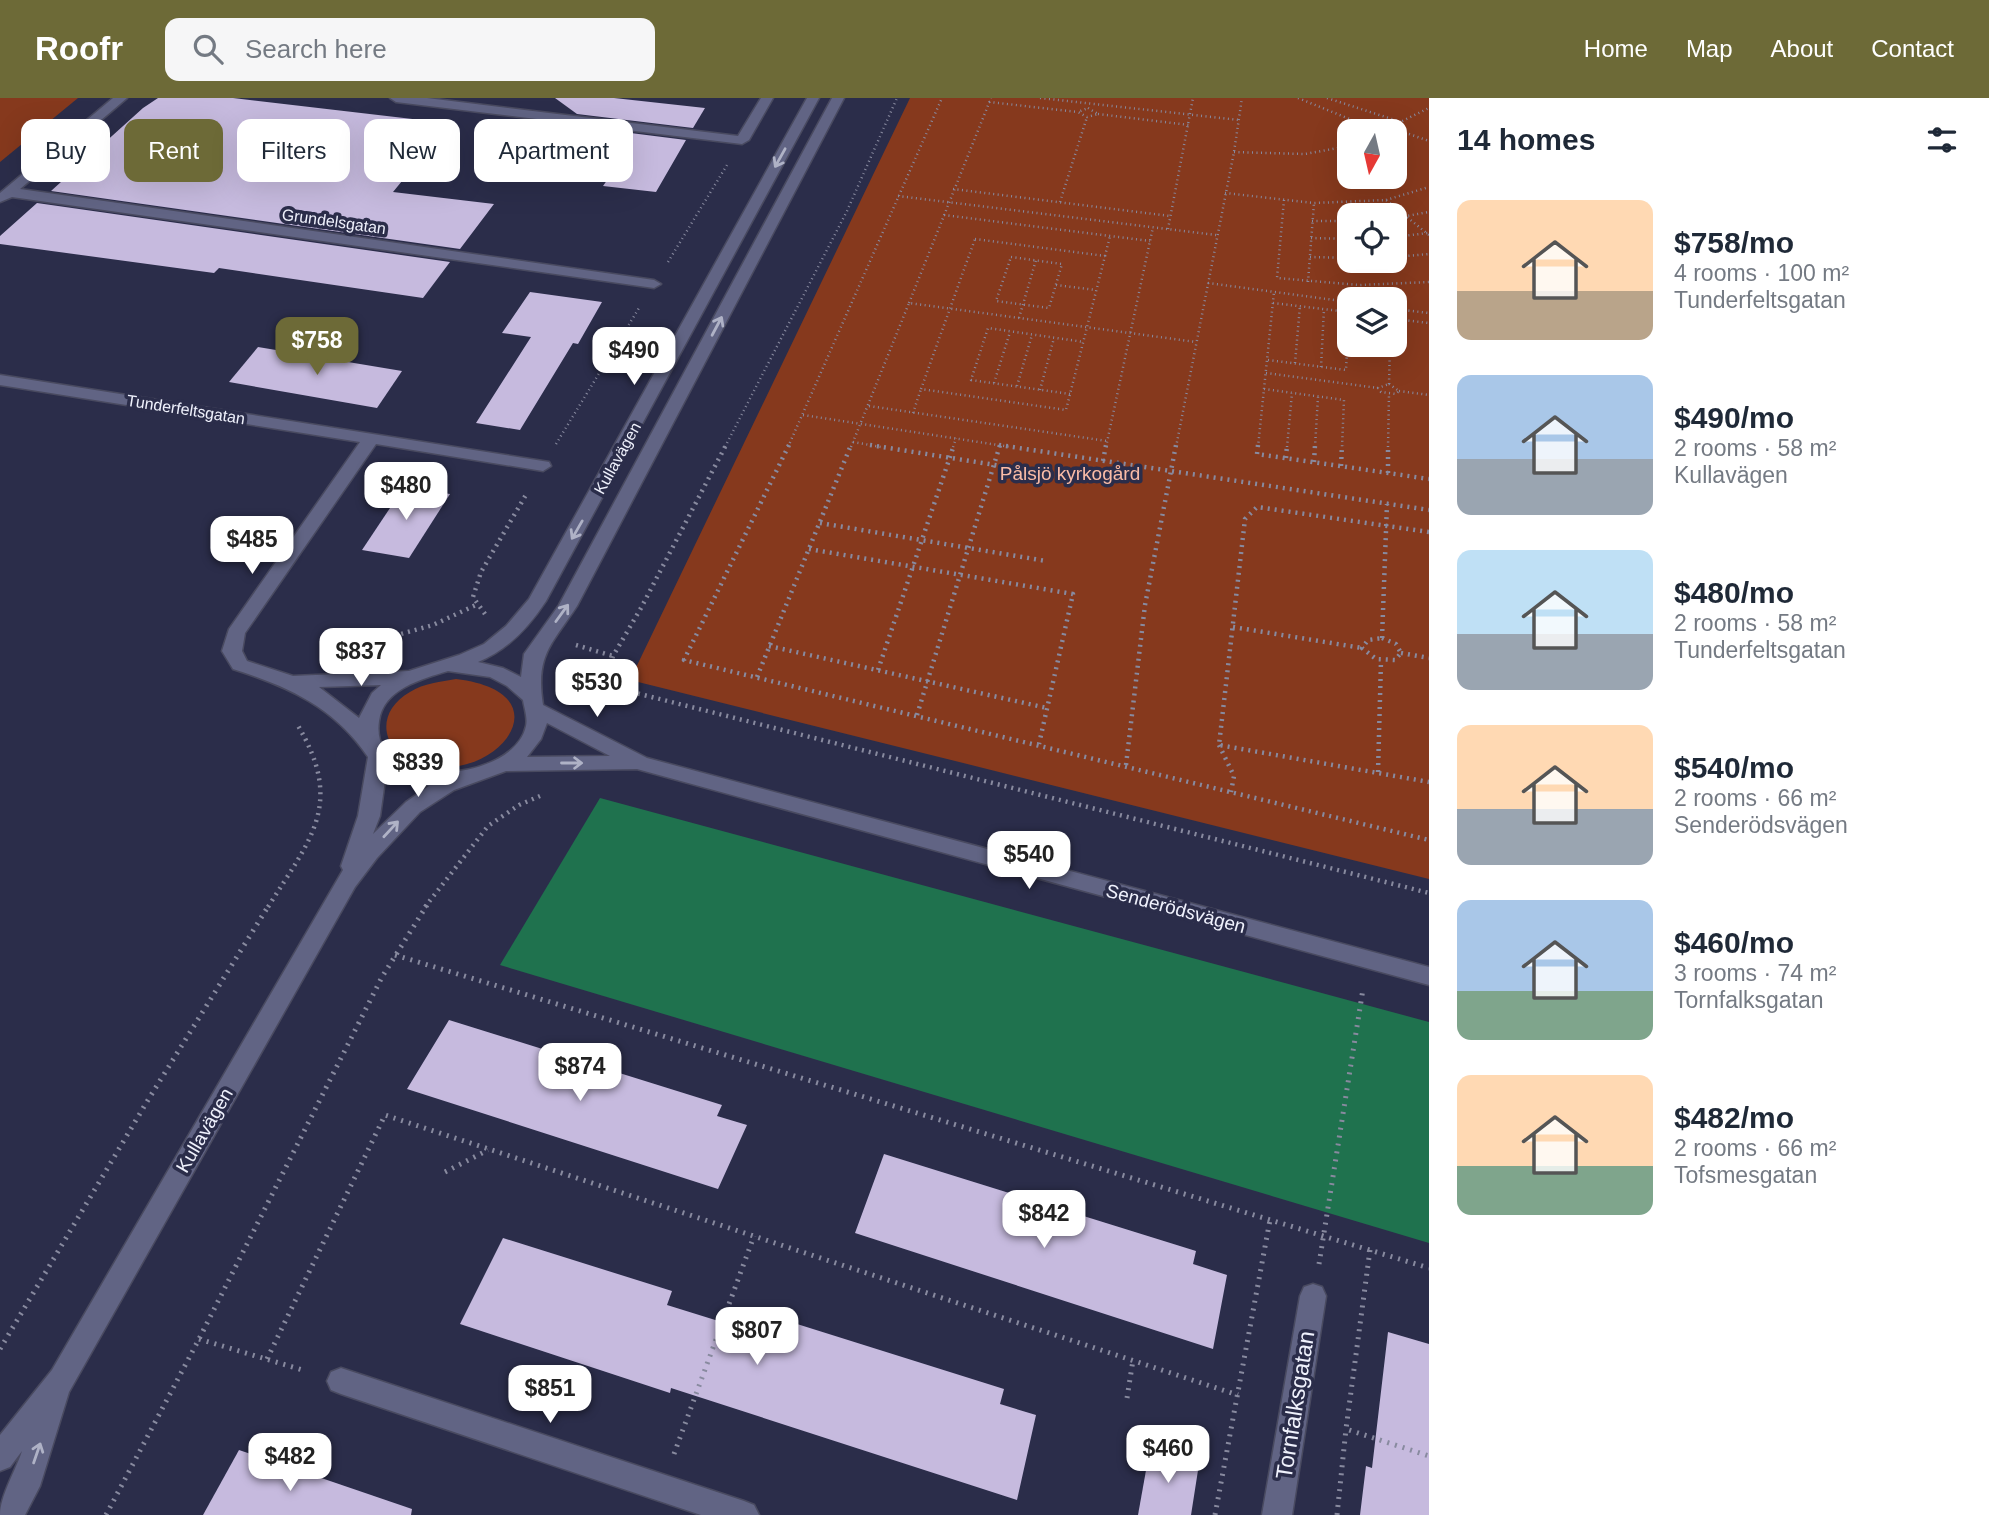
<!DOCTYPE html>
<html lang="en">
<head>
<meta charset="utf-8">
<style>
  :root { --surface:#fff; --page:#f6f6f7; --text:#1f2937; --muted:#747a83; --accent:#6d6a37 }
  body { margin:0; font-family:Helvetica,sans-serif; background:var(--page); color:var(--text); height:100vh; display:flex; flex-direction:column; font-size:26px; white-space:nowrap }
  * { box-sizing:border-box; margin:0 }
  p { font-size:23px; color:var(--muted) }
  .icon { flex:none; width:38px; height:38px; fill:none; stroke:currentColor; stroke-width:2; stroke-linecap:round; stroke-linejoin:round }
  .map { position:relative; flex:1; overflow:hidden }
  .drawer { display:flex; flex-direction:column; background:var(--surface); width:560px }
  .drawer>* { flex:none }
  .hud { position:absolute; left:21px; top:21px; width:665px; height:63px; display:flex; gap:14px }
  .needle { width:46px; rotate:188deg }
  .buttons { position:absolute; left:1337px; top:21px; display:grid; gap:14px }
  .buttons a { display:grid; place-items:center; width:70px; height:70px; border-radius:14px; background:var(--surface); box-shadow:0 7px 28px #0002; font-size:35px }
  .price { position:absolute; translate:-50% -60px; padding:0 16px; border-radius:14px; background:#fff; color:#222; font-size:23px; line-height:46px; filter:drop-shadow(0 2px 4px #0008) }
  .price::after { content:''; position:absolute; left:50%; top:42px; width:21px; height:16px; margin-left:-10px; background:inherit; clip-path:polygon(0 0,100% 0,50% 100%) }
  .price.selected { background:var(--accent); color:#fff }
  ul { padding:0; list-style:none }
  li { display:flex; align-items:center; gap:21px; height:175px; padding:0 28px }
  li span { display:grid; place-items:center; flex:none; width:196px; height:140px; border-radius:14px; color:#555 }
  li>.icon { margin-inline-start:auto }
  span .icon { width:84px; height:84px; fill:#fffc; stroke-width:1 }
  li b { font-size:30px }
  h2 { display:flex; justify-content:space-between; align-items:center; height:84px; padding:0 28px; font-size:30px }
  .pill { padding:0 24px; border-radius:14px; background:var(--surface); box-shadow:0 7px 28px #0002; font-size:24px; line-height:63px }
  .pill.selected { background:var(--accent); color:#fff }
  header { display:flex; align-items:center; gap:42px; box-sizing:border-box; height:98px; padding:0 35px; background:var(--accent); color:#fff }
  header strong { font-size:33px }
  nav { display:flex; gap:38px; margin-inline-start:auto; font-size:24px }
  .search { width:490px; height:63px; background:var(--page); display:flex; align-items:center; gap:18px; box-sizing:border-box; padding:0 24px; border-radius:14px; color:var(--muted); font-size:26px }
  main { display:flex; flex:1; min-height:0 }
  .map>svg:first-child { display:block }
  .green { fill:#86391d; fill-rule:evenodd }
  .water { fill:#1f724e }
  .building { fill:#c6bade }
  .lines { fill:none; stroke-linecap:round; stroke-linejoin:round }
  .minor-casing { stroke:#494a60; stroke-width:3 }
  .path-far2 { stroke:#888a9f; stroke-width:2.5; stroke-dasharray:1 3.5; stroke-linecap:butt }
  .path-far1 { stroke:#888a9f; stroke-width:4.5; stroke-dasharray:2 5; stroke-linecap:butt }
  .path { stroke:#888a9f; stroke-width:5; stroke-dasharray:2 6; stroke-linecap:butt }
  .minor { fill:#616484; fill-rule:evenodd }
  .oneway { stroke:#afb2c6 }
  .labels { text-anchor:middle; stroke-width:7; stroke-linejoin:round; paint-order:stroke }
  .far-street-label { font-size:16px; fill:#eff1fc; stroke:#2b2d4a }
  .park-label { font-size:19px; fill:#fabca7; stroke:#2b2d4a }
  .street-label { font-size:19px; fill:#eff1fc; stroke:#2b2d4a }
  .near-street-label { font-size:23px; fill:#eff1fc; stroke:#2b2d4a }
</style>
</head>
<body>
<header>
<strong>Roofr</strong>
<div class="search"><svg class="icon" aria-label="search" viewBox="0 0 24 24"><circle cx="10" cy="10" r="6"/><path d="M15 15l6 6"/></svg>Search here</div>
<nav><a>Home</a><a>Map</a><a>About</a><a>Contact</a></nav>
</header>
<main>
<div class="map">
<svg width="1429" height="1417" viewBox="0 0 1429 1417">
  <rect width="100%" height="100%" fill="#2b2d4a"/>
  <g class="green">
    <polygon points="0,0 78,0 0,64"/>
    <path d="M910,0h519v781l-799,-199zM1395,33v46h-46v-46zM1395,117v46h-46v-46zM1395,201v46h-46v-46z"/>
    <path d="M456,581c116,14 36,110 -39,84 -37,-13 -42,-51 -7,-71 14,-9 31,-10 46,-13z"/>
  </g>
  <polygon class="water" points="600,700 1429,924 1429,1145 500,867"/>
  <g class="building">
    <polygon points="158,0 233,0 421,22 409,36 438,39 393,94 494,106 460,151 51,93 143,10"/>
    <polygon points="555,0 614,0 705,10 693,30 577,16"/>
    <polygon points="599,31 686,42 656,94 603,88 628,52"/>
    <polygon points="37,105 450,164 423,200 219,170 214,175 0,146 0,138"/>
    <polygon points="530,194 602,204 578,246 573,245 520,332 476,325 531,239 502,235"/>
    <polygon points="258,249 402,273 377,310 229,284"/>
    <polygon points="404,389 450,396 409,460 362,452"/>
    <polygon points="449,922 722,1007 717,1018 747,1027 718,1091 407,991"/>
    <polygon points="884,1056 1196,1153 1193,1166 1227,1177 1213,1251 855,1135"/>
    <polygon points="503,1140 672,1193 667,1207 741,1230 749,1211 1004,1291 1000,1306 1036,1317 1017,1402 671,1290 670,1295 460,1226"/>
    <polygon points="1388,1234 1429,1246 1429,1417 1360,1417 1366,1368 1372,1370"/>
    <polygon points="1150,1350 1199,1366 1191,1417 1138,1417"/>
    <polygon points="239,1352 412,1411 411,1417 203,1417"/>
  </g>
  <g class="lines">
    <defs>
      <g id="minor">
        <polygon points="113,0 127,0 20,91 654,182 661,186 654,190 12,99 0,104 0,95"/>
        <polygon points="390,0 427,0 738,38 761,0 773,0 749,42 742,46 396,4"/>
        <path d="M807,0h12l-273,503c-17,26 -38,49 -68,61l25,6 18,9 3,-23 35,-49 273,-507h12l-267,508c-25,38 -42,49 -34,99l104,53 782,209v18l-792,-216 -131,2 -52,19 -34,22 -43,46 -22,29 -286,505 -29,94 -15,29h-25c0,-19 16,-45 22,-64l-12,16 -10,4v-36l52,-65 291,-500 -2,-4 17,-50 10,-59c-34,-50 -79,-70 -135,-88l-11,-18 7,-22 131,-187 -360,-57v-10l549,87 2,4 -8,5 -167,-27 -131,189 -3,18 5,10 46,15 116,-5 50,-16 25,-11 22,-18 23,-27zM448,573l42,6 17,9 16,14c1,7 5,18 3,26 -12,57 -158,68 -147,-5 4,-32 43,-42 69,-50zM381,587l-9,8 -13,25 -40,-31zM547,625l63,33 -83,1 14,-18zM386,675l16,8 27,5 -23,16 -33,32 7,-18z"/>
        <polygon points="1313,1186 1322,1189 1326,1198 1292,1417 1262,1417 1300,1198 1304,1189"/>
        <polygon points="341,1270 744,1403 754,1407 759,1417 701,1417 341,1296 331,1292 327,1283 331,1274"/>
      </g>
    </defs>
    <use href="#minor" class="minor-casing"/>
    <g class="path-far2">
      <polyline points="1040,0 1239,22"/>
      <polyline points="1298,0 1379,33"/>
      <polyline points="1327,0 1401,24"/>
      <polyline points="989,4 1078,14"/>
      <polygon points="1088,10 1098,16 1087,19 1078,14"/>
      <polyline points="1098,16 1189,27"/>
      <polyline points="1392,30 1429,43"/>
      <polyline points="1382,33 1429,10"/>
      <polyline points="1234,54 1305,56 1349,48"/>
      <polyline points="953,91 1170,118"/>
      <polyline points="1225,95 1314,105 1386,102 1429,137"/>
      <polyline points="898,98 1216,137"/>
      <polyline points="1284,102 1277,180 1359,187 1429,184"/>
      <polyline points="1386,102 1429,89"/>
      <polyline points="1060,104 1087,19"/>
      <polyline points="944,117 1150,143"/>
      <polyline points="1395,120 1429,114"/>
      <polyline points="1312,123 1349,123"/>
      <polyline points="1168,131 1193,0"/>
      <polyline points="1395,139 1428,135"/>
      <polyline points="1311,140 1349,141"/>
      <polygon points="975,141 1105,158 1066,312 921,291"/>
      <polyline points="1105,158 1110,138"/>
      <polygon points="1011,159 1062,166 1049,210 996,203"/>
      <polyline points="1310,159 1349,160"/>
      <polyline points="1395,159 1429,156"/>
      <polyline points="668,164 727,67"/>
      <polyline points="1308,184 1314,105"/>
      <polyline points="1208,185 1349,204"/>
      <polyline points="1056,187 1096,192"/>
      <polyline points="909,205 991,0"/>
      <polyline points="1273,205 1348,214"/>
      <polyline points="1395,211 1429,215"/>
      <polyline points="1019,220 1036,162"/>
      <polyline points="1395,221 1429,225"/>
      <polyline points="1268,262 1346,272 1349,214"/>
      <polyline points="1295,265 1300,208"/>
      <polyline points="1321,269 1324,211"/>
      <polyline points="1266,275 1378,290"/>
      <polyline points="994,285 1010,234"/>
      <polyline points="1389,286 1390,247"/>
      <polygon points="1389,286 1399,293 1396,296 1381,294 1378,290"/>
      <polyline points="1017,288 1032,237"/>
      <polyline points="1264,291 1344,302 1342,349"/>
      <polyline points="1040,292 1054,240"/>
      <polyline points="1399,293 1429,297"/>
      <polyline points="1070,296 971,282 988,230 1084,244"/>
      <polyline points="869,308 1107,343"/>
      <polyline points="913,315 921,291"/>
      <polyline points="803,317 1011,349"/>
      <polyline points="853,344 881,349"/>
      <polyline points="556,346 639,210"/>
      <polyline points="725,349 847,113 897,0"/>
      <polyline points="788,349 942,0"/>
      <polyline points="851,349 909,205 1196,244"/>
      <polyline points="953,349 956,340"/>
      <polyline points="1106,349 1153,129"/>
      <polyline points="1176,349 1234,54 1242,0"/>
      <polyline points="1258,349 1274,194"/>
      <polyline points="1287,349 1292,295"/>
      <polyline points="1315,349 1318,299"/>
      <polyline points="1388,349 1389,297"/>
    </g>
    <g class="path-far1">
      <polyline points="789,347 684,562 1429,742"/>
      <polyline points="870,347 1064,378"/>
      <polyline points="999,347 1429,412"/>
      <polyline points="1258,347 1257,356 1429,381"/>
      <polyline points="1286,360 1287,347"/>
      <polyline points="1103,363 1106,347"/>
      <polyline points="1314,364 1315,347"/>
      <polyline points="1341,368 1342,347"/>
      <polyline points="1388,375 1388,347"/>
      <polyline points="820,425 1046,463"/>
      <polyline points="1429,434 1257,409 1245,421 1219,647 1429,684"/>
      <polyline points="809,451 1073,496 1039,646"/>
      <polyline points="485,516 473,499 481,474 527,395"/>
      <polyline points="1233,529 1362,550"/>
      <polyline points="1382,540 1387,406"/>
      <polygon points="1382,540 1396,546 1401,555 1395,562 1376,561 1362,550 1368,542"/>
      <polyline points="576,547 613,558"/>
      <polyline points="769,548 1047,610"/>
      <polyline points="354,549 433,527 478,506"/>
      <polyline points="1401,555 1429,560"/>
      <polyline points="878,572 954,347"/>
      <polyline points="757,579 851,347"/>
      <polyline points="604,587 1429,795"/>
      <polyline points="598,607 613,558 641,510 726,347"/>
      <polyline points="917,617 1000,347"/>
      <polyline points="1219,647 1234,678 1231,694"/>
      <polyline points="1126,667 1145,507 1176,347"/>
      <polyline points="1378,674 1381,563"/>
      <path d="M268,809c43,-69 77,-103 29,-183"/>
      <polyline points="425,809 488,728 519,707 540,698"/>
    </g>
    <g class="path">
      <polyline points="395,857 1429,1170"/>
      <polyline points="445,1074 488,1052"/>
      <polyline points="1370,1152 1346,1331 1429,1358"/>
      <polyline points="1319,1166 1363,891"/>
      <polyline points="199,1241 306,1273"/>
      <polyline points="0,1251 148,1002 269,807"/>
      <polyline points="267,1261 385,1017 1238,1297"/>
      <polyline points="1127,1300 1133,1262"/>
      <polyline points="674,1356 754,1138"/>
      <polyline points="106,1417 199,1241 382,879 427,807"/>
      <polyline points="1215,1417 1270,1122"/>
      <polyline points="1337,1417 1346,1331"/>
    </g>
    <use href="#minor" class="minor"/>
  </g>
  <defs><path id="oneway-shaft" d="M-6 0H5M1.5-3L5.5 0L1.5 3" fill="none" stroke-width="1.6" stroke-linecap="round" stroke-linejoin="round" transform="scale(1.75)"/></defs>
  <g class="oneway">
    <use href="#oneway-shaft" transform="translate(780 60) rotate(119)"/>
    <use href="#oneway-shaft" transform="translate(717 228) rotate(-62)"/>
    <use href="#oneway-shaft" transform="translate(577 432) rotate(120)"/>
    <use href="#oneway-shaft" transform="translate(562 515) rotate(-54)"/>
    <use href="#oneway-shaft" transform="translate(572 665)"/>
    <use href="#oneway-shaft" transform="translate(391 731) rotate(-47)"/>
    <use href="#oneway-shaft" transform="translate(37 1355) rotate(-71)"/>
  </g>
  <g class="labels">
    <g class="far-street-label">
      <text transform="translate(334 123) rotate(8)" y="6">Grundelsgatan</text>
      <text transform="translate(186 311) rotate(9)" y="6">Tunderfeltsgatan</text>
      <text transform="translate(617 360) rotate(-61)" y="6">Kullavägen</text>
    </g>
    <g class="park-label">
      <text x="1070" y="382">Pålsjö kyrkogård</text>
    </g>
    <g class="street-label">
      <text transform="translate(1176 810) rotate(15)" y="7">Senderödsvägen</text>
      <text transform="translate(204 1032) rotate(-60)" y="7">Kullavägen</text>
    </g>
    <g class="near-street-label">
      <text transform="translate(1295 1307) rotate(-81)" y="8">Tornfalksgatan</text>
    </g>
  </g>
</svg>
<div class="buttons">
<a><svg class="needle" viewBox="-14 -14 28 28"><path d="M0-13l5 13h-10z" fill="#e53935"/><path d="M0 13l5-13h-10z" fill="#747a83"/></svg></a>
<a><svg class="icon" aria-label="locate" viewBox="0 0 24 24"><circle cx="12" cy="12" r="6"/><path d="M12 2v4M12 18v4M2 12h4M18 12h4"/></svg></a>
<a><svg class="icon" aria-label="layers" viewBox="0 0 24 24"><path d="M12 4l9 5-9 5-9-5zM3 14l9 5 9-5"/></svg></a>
</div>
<b class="price selected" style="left:317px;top:279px">$758</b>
<b class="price" style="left:634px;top:289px">$490</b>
<b class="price" style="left:406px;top:424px">$480</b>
<b class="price" style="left:252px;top:478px">$485</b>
<b class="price" style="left:361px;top:590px">$837</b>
<b class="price" style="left:597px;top:621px">$530</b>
<b class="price" style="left:418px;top:701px">$839</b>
<b class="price" style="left:1029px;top:793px">$540</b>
<b class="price" style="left:580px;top:1005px">$874</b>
<b class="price" style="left:1044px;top:1152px">$842</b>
<b class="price" style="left:757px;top:1269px">$807</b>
<b class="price" style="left:550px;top:1327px">$851</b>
<b class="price" style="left:1168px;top:1387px">$460</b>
<b class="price" style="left:290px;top:1395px">$482</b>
<div class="hud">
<a class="pill">Buy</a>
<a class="pill selected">Rent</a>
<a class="pill">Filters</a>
<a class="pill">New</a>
<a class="pill">Apartment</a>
</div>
</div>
<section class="drawer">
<h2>14 homes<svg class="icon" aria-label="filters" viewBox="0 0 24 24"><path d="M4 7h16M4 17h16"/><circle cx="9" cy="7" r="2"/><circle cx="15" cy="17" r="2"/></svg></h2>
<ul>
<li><span style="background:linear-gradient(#ffd9b3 65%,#b9a48a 0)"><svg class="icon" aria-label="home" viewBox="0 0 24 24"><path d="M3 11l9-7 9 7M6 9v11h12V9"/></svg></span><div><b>$758/mo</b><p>4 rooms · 100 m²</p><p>Tunderfeltsgatan</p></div></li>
<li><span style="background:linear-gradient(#a9c7e8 60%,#9aa5b1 0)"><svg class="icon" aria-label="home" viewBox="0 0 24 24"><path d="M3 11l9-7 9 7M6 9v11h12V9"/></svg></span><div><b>$490/mo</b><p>2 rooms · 58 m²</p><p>Kullavägen</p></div></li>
<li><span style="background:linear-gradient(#bfe0f5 60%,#9aa5b1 0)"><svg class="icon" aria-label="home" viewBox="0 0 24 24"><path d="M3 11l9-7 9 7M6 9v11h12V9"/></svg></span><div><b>$480/mo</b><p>2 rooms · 58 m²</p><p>Tunderfeltsgatan</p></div></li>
<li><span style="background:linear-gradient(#ffd9b3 60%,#9aa5b1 0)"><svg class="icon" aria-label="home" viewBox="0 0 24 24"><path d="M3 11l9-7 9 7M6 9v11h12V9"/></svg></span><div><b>$540/mo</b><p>2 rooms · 66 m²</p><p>Senderödsvägen</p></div></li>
<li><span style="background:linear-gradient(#a9c7e8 65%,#7fa58c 0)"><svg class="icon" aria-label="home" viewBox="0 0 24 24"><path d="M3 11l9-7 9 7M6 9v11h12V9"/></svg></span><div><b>$460/mo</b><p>3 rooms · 74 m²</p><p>Tornfalksgatan</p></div></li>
<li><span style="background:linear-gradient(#ffd9b3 65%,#7fa58c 0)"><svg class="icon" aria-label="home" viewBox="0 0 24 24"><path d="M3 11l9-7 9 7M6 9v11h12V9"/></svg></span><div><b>$482/mo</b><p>2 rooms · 66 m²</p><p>Tofsmesgatan</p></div></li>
</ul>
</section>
</main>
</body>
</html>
